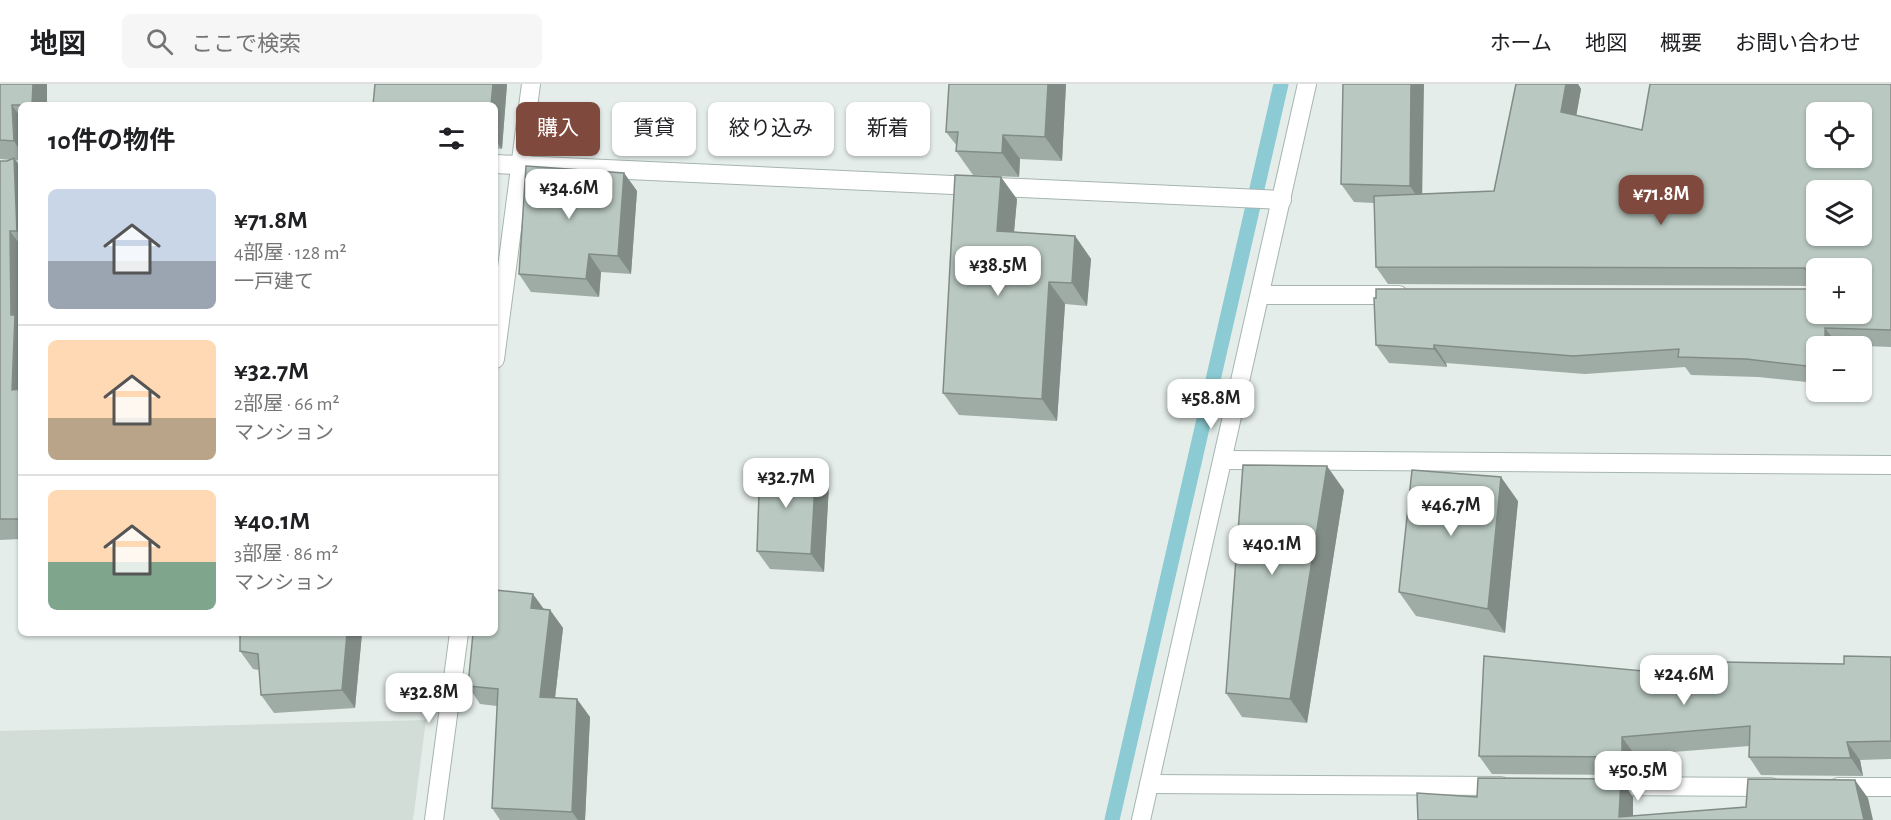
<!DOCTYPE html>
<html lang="ja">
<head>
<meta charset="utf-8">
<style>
  :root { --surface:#fff; --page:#f6f6f6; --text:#202124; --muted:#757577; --line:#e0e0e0; --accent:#7f493d }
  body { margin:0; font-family:"Alegreya Sans","Noto Sans JP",sans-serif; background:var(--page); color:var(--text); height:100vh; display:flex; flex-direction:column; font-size:22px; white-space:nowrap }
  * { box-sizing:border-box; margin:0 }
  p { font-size:20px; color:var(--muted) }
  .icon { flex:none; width:33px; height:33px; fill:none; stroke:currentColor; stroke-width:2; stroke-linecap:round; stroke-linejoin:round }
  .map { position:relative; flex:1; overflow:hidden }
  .panel { position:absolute; left:18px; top:18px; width:480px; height:534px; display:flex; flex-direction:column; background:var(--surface); border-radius:9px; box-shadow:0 2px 4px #0004 }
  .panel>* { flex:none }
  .guide { position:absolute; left:516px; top:18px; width:570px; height:54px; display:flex; gap:12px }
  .tools { position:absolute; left:1806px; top:18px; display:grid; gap:12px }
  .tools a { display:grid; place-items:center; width:66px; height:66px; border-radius:9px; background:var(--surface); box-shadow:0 2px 4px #0004; font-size:30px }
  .price { position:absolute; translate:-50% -51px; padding:0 14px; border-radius:12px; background:#fff; color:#222; font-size:20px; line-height:39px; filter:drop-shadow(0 2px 3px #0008) }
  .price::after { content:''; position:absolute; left:50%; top:36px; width:18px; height:14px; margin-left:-9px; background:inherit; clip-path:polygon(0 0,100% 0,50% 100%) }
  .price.selected { background:var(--accent); color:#fff }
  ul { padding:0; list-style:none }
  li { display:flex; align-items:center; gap:18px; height:150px; padding:0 30px }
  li+li { border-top:2px solid var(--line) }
  li span { display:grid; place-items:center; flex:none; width:168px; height:120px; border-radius:9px; color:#555 }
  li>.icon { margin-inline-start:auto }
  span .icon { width:72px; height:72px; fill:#fffc; stroke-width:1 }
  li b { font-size:26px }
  h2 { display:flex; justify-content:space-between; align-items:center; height:72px; padding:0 30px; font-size:26px }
  .chip { padding:0 21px; border-radius:9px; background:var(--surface); box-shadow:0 2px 4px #0004; font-size:21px; line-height:54px }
  .chip.selected { background:var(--accent); color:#fff }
  header { display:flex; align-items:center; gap:36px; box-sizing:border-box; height:84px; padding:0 30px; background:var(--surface); border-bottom:2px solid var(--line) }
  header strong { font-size:28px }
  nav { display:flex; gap:33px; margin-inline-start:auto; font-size:21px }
  .search { width:420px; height:54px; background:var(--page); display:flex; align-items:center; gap:15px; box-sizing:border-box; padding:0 21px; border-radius:9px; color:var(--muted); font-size:22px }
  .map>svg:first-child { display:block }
  .built { fill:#d2ddd7 }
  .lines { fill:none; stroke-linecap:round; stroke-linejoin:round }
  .stream { stroke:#8ccbd3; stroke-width:15 }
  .minor-casing { stroke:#a6b5b0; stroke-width:20 }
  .minor { stroke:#fff; stroke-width:18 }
  .wall { fill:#9faca6 }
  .shaded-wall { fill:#828c87 }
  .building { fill:#b9c8c1; stroke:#828c87; stroke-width:1.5; fill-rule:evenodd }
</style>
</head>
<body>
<header>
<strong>地図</strong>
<div class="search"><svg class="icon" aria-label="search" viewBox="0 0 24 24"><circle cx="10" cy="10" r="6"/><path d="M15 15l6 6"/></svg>ここで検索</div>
<nav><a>ホーム</a><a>地図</a><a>概要</a><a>お問い合わせ</a></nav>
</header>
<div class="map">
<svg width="1891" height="736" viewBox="0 0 1891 736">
  <rect width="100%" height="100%" fill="#e4ede9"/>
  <polygon class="built" points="426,636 413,736 0,736 0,647"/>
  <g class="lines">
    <polyline class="stream" points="1112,736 1281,0"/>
    <defs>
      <g id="minor">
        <polyline points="495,80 1282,116"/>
        <polyline points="1260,211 1399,211"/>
        <polyline points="495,275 531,0"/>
        <polyline points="1223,376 1891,381"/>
        <polyline points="1149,700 1501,702"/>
        <polyline points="1601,702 1771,703"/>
        <polyline points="1838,703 1891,703"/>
        <polyline points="434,736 459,549"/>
        <polyline points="1141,736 1307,0"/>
      </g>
    </defs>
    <use href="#minor" class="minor-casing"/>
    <use href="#minor" class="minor"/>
  </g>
  <g class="wall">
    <polygon points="0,0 47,0 47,21 21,21 21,77 16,76 21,84 21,455 0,456 0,77 7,77 11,76 0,75"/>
    <polygon points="507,0 502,65 495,64 495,21"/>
    <polygon points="949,0 1066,0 1062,77 1020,75 1019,93 973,91 956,67 957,62 946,48"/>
    <polygon points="1343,0 1422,110 1494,107 1516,0 1578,0 1581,5 1576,31 1642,46 1891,0 1891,263 1838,261 1838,262 1816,262 1816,299 1758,293 1691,291 1685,283 1585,290 1446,279 1447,283 1389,279 1376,261 1810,205 1812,202 1388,200 1376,183 1374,119 1354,118 1341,100"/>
    <polygon points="624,89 637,107 631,190 601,188 599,213 531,208 519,190"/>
    <polygon points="1017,115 1014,148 1075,152 1091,175 1087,222 1065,220 1057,337 959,331 943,309"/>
    <polygon points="816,383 829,401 824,488 770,485 757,467"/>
    <polygon points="1344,406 1307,639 1242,633 1226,609"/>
    <polygon points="1518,417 1505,549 1416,532 1399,508"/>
    <polygon points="544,526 550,526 563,544 555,614 590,633 585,736 500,736 492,724 497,622 480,620 468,602"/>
    <polygon points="362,549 355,624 274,629 261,611 259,586 253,585 240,567"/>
    <polygon points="1891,573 1891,675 1860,676 1863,692 1761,691 1749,673 1749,662 1635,671 1634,691 1492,690 1479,672 1664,589 1844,580"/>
  </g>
  <g class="shaded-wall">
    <polygon points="33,0 47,0 47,21 32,21"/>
    <polygon points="493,0 507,0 502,65 495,55 495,21 491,21"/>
    <polygon points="1048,0 1066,0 1062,77 1045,53"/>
    <polygon points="1411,0 1424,0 1422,120 1410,102"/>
    <polygon points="1566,0 1578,0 1581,5 1574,45 1561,28"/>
    <polygon points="12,21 21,34 21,68 14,57"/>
    <polygon points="1003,51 1020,75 1019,93 1002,69"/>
    <polygon points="14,74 21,84 21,152 17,147"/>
    <polygon points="624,89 637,107 631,190 618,172"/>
    <polygon points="1001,93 1017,115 1012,170 997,147"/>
    <polygon points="10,147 21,162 21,319 12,306"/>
    <polygon points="1075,152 1091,175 1087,222 1072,199"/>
    <polygon points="589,170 601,188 599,213 586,195"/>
    <polygon points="1049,198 1065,220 1057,337 1042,315"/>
    <polygon points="1825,244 1838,261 1838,262 1825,262"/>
    <polygon points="1434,261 1446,279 1447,283 1434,265"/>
    <polygon points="1327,382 1344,406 1307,639 1290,615"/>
    <polygon points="816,383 829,401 824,488 811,470"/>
    <polygon points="1501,393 1518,417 1505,549 1488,525"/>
    <polygon points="533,510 546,528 531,524"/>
    <polygon points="550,526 563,544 553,631 540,613"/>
    <polygon points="347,549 362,549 355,624 342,606"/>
    <polygon points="577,615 590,633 585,736 578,736 572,728"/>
    <polygon points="1622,653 1635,671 1634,691 1622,673"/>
    <polygon points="1847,658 1860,676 1863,692 1851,674"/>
    <polygon points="1621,695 1633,713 1633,736 1619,733"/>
    <polygon points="1855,696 1868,714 1873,736 1864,736"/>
  </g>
  <g class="building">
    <polygon points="0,0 33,0 32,21 12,21 14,57 0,56"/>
    <polygon points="375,0 493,0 491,21 373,21"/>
    <polygon points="949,0 1048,0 1045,53 1003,51 1002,69 956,67 958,48 946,48"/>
    <polygon points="1343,0 1411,0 1410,102 1341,100"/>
    <path d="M1516,0h50l-5,28 81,18 8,-46h241v246l-66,-2v18h-9v21l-70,-8 -68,-2 1,-8 -106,7 -139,-11v4l-58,-4 -2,-47h2v-9h434l4,-5v-10l-10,-6 -428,-1 -2,-71 120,-5zM1816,28h46v46h-46zM1816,106h46v46h-46zM1816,184h46v46h-46z"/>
    <polygon points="14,74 17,147 10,147 11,231 15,231 12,306 21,305 21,435 0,435 0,77 7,77"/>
    <polygon points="526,82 624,89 618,172 589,170 586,195 519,190"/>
    <polygon points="955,91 1001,93 997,147 1075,152 1072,199 1049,198 1042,315 943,309"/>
    <polygon points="760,380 816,383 811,470 757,467"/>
    <polygon points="1243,381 1327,382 1290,615 1226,609"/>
    <polygon points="1412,386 1501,393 1488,525 1399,508"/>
    <polygon points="495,506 533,510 531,524 550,526 540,613 577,615 572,728 492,724 498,605 468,602 473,549 495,549"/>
    <polygon points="240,549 347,549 342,606 261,611 258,570 240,567"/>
    <polygon points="1484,572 1664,589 1663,577 1844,580 1844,572 1891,573 1891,657 1847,658 1851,674 1749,673 1750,642 1622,653 1622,673 1479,672"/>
    <polygon points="1478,694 1621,695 1619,733 1746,723 1748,695 1855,696 1864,736 1418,736 1417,709 1477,713"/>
  </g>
</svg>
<div class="tools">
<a><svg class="icon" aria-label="locate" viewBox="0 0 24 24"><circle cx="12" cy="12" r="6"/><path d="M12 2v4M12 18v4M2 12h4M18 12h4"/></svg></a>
<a><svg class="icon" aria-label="layers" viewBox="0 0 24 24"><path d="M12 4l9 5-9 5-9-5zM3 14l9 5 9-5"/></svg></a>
<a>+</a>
<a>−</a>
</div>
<b class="price" style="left:569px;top:136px">¥34.6M</b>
<b class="price selected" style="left:1661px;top:142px">¥71.8M</b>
<b class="price" style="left:998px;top:213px">¥38.5M</b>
<b class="price" style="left:1211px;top:346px">¥58.8M</b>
<b class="price" style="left:786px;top:425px">¥32.7M</b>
<b class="price" style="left:1451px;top:453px">¥46.7M</b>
<b class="price" style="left:1272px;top:492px">¥40.1M</b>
<b class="price" style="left:1684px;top:622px">¥24.6M</b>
<b class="price" style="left:429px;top:640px">¥32.8M</b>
<b class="price" style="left:1638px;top:718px">¥50.5M</b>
<div class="guide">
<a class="chip selected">購入</a>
<a class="chip">賃貸</a>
<a class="chip">絞り込み</a>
<a class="chip">新着</a>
</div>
<section class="panel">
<h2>10件の物件<svg class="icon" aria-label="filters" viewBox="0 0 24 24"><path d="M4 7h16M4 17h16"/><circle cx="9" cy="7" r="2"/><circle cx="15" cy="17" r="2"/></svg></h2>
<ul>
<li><span style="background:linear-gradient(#c9d6e8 60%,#9aa5b1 0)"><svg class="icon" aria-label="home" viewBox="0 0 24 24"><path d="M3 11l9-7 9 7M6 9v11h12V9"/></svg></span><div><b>¥71.8M</b><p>4部屋 · 128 m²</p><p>一戸建て</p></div></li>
<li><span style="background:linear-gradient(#ffd9b3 65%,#b9a48a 0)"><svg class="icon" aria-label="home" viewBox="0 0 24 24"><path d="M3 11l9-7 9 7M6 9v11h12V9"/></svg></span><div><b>¥32.7M</b><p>2部屋 · 66 m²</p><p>マンション</p></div></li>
<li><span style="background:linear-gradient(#ffd9b3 60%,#7fa58c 0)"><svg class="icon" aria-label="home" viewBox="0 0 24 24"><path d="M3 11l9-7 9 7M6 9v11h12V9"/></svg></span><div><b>¥40.1M</b><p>3部屋 · 86 m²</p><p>マンション</p></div></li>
</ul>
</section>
</div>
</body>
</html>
